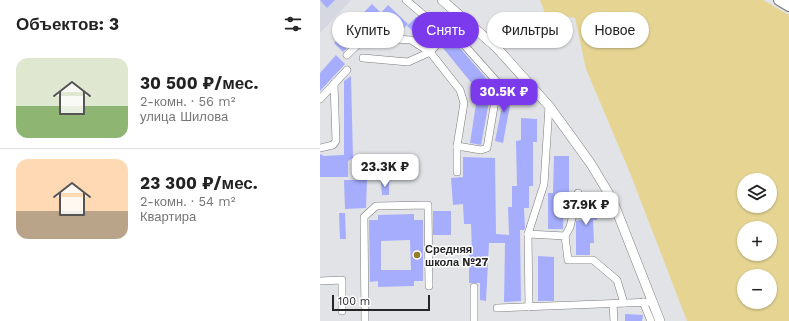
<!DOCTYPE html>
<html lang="ru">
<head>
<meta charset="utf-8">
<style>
  :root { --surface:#fff; --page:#f6f6f6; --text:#222; --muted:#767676; --line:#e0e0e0; --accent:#7c3aed }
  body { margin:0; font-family:"Work Sans",sans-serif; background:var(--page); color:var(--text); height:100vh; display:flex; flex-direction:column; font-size:15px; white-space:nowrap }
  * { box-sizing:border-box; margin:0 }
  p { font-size:13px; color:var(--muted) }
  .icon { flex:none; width:22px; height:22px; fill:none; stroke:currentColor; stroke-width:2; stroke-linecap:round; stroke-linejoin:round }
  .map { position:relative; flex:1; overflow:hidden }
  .side { display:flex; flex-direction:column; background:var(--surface); width:320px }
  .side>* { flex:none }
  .guide { position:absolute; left:12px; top:12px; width:380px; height:36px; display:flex; gap:8px }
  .fabs { position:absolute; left:417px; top:173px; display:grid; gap:8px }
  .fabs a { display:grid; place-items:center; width:40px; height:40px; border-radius:50%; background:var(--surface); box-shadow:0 1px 3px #0004; font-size:20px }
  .scale { position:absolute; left:12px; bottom:10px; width:98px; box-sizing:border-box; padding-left:4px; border:2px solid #252527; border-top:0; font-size:11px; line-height:14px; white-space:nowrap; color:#252527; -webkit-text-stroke:3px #fff; paint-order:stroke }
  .price { position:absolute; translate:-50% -34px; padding:0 9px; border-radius:8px; background:#fff; color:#222; font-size:13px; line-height:26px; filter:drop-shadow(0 1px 2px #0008) }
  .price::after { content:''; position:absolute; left:50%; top:24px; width:12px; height:9px; margin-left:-6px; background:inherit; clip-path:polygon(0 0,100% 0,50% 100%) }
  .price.on { background:var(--accent); color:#fff }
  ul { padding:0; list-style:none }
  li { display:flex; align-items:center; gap:12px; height:100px; padding:0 16px }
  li+li { border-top:1px solid var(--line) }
  li span { display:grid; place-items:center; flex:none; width:112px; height:80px; border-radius:12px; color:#555 }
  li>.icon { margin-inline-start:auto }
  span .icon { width:48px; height:48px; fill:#fffc; stroke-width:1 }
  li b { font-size:17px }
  h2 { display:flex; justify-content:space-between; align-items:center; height:48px; padding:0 16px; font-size:17px }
  .chip { padding:0 14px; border-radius:18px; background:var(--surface); box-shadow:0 1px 3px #0004; font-size:14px; line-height:36px }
  .chip.on { background:var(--accent); color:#fff }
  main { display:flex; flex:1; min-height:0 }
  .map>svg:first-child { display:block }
  .built { fill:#d5d7e1 }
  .green { fill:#e6d592; fill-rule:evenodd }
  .building { fill:#a6adfd; fill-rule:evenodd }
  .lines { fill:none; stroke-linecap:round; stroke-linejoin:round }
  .minor-casing { stroke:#7b7c7f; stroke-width:8 }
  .major-casing { stroke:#7b7c7f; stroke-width:10 }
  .highway-casing { stroke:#7b7c7f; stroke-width:12 }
  .minor { stroke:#fff; stroke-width:7 }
  .major { stroke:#fff; stroke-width:9 }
  .highway { stroke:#fff; stroke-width:10 }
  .poi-dot { fill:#927d24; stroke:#fff; stroke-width:1.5 }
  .labels { text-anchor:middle; stroke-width:3; stroke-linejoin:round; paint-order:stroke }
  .poi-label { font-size:11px; font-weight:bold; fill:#252527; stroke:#fff; text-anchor:start }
</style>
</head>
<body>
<main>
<section class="side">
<h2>Объектов: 3<svg class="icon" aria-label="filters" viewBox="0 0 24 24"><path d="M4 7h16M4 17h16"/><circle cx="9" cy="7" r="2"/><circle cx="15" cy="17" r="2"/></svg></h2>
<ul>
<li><span style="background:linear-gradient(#dfe7d0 60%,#8fb573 0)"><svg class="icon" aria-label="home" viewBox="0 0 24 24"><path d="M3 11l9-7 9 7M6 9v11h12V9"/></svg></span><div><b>30 500 ₽/мес.</b><p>2-комн. · 56 m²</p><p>улица Шилова</p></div></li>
<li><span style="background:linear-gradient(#ffd9b3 65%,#b9a48a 0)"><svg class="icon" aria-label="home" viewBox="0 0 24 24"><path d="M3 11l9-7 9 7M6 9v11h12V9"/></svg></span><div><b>23 300 ₽/мес.</b><p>2-комн. · 54 m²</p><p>Квартира</p></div></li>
</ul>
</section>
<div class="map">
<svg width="469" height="321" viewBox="0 0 469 321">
  <rect width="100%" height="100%" fill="#e2e3e6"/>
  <polygon class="built" points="0,0 31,0 0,33"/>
  <path class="green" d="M220,0h223l26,15v306h-102l-57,-148 -44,-104 -11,-51 -30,-5zM424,180h26v26h-26zM424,228h26v26h-26zM424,276h26v26h-26z"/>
  <g class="building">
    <polygon points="0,0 15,0 7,8"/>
    <polygon points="52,4 61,13 68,5 88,24 79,33 60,15 23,52 14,43"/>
    <polygon points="96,17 116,36 107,44 87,26"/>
    <polygon points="134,41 172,85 161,145 150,143 158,91 123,48"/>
    <polygon points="16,55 25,64 0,91 0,73"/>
    <polygon points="31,76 33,158 28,161 28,177 0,177 0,154 4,156 24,155 24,81"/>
    <polygon points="185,83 193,89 183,143 175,141 184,96 182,92"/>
    <polygon points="201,118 217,119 217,142 213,142 213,186 209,186 209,208 204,208 205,228 204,230 200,230 201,301 184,302 185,243 169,243 166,301 160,300 160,283 149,283 149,252 152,252 151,224 144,224 143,204 133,205 131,178 143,177 143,157 175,158 176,234 189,235 188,207 192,207 192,186 197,186 196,141 201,140"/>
    <polygon points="234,156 249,156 249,201 244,201 243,229 228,229 228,193 233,193"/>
    <polygon points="24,180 47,180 46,208 25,209"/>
    <polygon points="61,182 69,182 69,195 62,195"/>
    <polygon points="277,197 277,220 273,220 274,243 270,243 270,255 256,255 256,221 262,220 262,198"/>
    <rect x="113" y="211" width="18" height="24"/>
    <polygon points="19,213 25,213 26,239 20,239"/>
    <path d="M94,214v6h9v61h-9v5l-36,1v-6l-8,1 -1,-62h9v-5zM90,240l1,30h-30v-29z"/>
    <polygon points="218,256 234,257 234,301 218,301"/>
    <polygon points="305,314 323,315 322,321 305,321"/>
  </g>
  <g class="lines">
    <defs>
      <g id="minor">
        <polyline points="86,0 126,34"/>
        <polyline points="130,29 178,83 167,148 161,150 137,146"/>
        <polyline points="27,55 59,24 74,39 91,40 110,52 140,90 144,103 137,146 137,172"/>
        <polyline points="43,58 88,62 110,52 142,17"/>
        <polyline points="0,99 27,70"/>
        <polyline points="0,148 13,145 16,141 14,84"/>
        <polyline points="208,234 245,236 248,260 273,260 297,280 304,303"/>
        <polyline points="245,236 250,227 258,193"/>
        <polyline points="0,281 22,280 22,311"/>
        <polyline points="154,287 154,321"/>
        <polyline points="323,302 331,321"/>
        <polyline points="293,304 294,321"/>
        <polyline points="209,307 208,234 224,184 229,106"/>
        <polyline points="177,308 333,302"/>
        <polyline points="45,321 44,217 56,206 108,205 109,286"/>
      </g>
      <polyline id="major" points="122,0 176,47 229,106 271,164 292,199 340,321"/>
      <polyline id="highway" points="459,0 469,6"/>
    </defs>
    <use href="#minor" class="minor-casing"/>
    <use href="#major" class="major-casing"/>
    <use href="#highway" class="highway-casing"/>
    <use href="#minor" class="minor"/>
    <use href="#major" class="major"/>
    <use href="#highway" class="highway"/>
  </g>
  <circle class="poi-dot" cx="97" cy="255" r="4"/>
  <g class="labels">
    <g class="poi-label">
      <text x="105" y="253">Средняя<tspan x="105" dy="13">школа №27</tspan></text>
    </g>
  </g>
</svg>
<div class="fabs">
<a><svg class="icon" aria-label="layers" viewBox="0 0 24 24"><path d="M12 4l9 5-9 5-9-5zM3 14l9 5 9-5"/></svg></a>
<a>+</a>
<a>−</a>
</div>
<div class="scale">100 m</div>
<b class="price on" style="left:184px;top:113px">30.5K ₽</b>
<b class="price" style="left:65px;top:188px">23.3K ₽</b>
<b class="price" style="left:266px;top:226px">37.9K ₽</b>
<div class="guide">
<a class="chip">Купить</a>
<a class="chip on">Снять</a>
<a class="chip">Фильтры</a>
<a class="chip">Новое</a>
</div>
</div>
</main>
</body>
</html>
